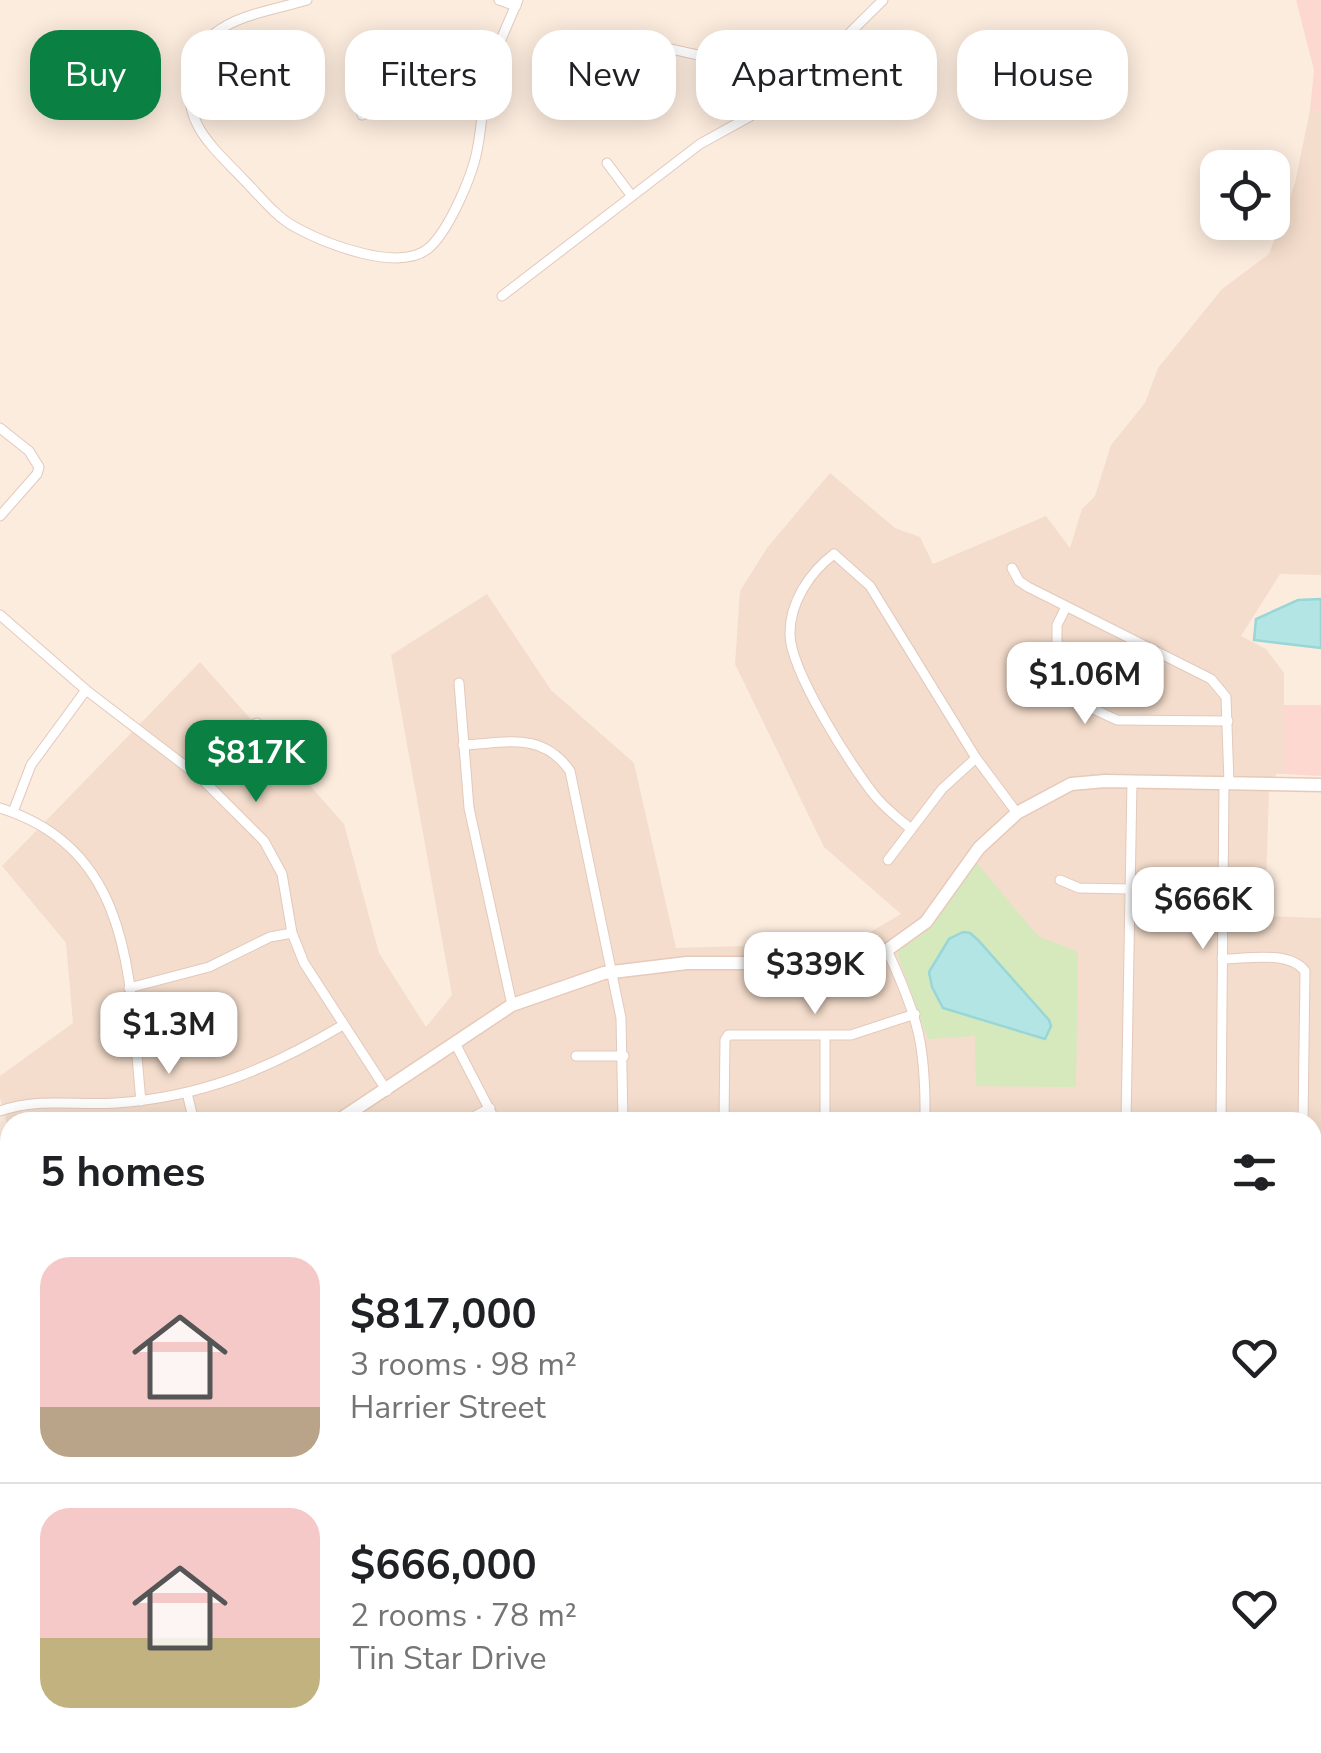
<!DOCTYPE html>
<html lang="en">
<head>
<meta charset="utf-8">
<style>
  :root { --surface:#fff; --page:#f6f6f6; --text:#202124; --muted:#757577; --line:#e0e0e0; --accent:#0b8043 }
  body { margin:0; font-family:"Nunito Sans",sans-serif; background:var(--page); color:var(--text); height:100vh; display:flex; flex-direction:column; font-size:38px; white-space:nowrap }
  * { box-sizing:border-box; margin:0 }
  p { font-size:32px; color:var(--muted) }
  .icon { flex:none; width:55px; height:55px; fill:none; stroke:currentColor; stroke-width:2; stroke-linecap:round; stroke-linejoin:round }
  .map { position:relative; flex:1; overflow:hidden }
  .panel { position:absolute; left:0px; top:1112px; width:1322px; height:642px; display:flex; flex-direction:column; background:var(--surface); border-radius:30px 30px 0 0; box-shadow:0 5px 25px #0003 }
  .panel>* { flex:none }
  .hud { position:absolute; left:30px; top:30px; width:1262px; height:90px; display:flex; gap:20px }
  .buttons { position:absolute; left:1200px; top:150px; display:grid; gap:20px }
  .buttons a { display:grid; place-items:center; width:90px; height:90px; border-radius:20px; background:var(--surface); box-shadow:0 5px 25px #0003; font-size:50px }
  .price { position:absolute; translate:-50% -85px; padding:0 22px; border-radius:20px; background:#fff; color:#222; font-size:32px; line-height:65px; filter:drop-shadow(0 2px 5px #0008) }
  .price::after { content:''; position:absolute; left:50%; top:60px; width:30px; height:22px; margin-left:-15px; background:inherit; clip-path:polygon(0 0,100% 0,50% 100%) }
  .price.current { background:var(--accent); color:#fff }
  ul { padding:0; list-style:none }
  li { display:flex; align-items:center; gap:30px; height:250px; padding:0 40px }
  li+li { border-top:2px solid var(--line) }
  li span { display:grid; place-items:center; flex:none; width:280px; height:200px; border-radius:30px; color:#555 }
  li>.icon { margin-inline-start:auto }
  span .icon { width:120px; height:120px; fill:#fffc; stroke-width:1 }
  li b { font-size:42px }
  h2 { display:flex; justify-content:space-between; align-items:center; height:120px; padding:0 40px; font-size:42px }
  .chip { padding:0 35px; border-radius:30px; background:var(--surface); box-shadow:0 5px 25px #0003; font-size:35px; line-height:90px }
  .chip.current { background:var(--accent); color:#fff }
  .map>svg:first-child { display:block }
  .residential { fill:#f4ddcc }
  .commercial { fill:#fdd8d1 }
  .green { fill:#d5e9bd }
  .water { fill:#b3e5e5; stroke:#99d6d7; stroke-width:2.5 }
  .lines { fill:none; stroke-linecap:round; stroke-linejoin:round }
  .street-casing { stroke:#e2c9bd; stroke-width:11 }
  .secondary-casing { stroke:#e7c9ba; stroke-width:15 }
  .street { stroke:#fff; stroke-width:9 }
  .secondary { stroke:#fff; stroke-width:12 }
</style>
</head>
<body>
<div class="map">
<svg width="1321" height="1753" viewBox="0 0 1321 1753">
  <rect width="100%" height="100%" fill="#fcecde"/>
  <g class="residential">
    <polygon points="1310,110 1321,111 1321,575 1280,574 1241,636 1266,649 1284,673 1284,774 1276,774 1269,792 1265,916 1321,918 1321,1254 1313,1254 1312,1122 10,1122 10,1135 0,1098 0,1076 73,1023 66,943 2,866 200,662 344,824 379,953 426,1027 452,995 391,655 487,594 551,690 634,763 676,948 852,943 901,914 824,847 735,664 740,591 767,548 830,473 895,528 920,537 933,564 1046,516 1070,548 1082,509 1095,496 1111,445 1145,403 1158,368 1222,289 1269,254 1295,183"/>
    <polygon points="0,1215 10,1256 10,1592 0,1592"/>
  </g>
  <g class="commercial">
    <polygon points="1296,0 1321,0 1321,111 1310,110 1314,70"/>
    <polygon points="1284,705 1321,705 1321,776 1284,774"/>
    <polygon points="1312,1275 1321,1275 1321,1708 1312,1708 1316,1588 1312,1563"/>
  </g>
  <polygon class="green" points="976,862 1038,936 1078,952 1076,1087 976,1086 975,1036 928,1039 898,956 899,949 921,936"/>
  <g class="water">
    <polygon points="1321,599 1321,648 1254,640 1256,619 1298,600"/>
    <polygon points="963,932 970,933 978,940 1049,1020 1051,1026 1045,1039 943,1008 932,987 929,972 949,939"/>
  </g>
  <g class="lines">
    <defs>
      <g id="street">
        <path d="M307,0c-29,9 -69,14 -93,34 -11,9 -19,25 -22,38 -12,51 21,75 53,109 15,15 31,36 50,46 31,17 106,47 135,20 20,-19 44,-74 48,-102 4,-20 4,-40 8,-60 7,-30 20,-57 32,-85"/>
        <polyline points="499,0 516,6"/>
        <path d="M656,45c47,14 98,14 136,46"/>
        <path d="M362,115c35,-20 81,-10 120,-8"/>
        <polyline points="607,163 631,195"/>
        <polyline points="502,296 700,144 785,97 883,0"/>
        <polyline points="0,428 29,451 39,467 37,474 0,516"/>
        <path d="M834,554c-24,18 -44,48 -44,79 -1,36 62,135 86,164 10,12 23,22 35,32"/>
        <polyline points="834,554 870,586 976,758 1017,813"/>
        <polyline points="1012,568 1019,581 1028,587 1211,679 1226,697 1229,783"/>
        <polyline points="1066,607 1057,625 1057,650 1089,707 1117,720 1228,721"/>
        <polyline points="0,615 86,690 201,778 264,841 282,874 292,933 304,963 387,1091"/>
        <polyline points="459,683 469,808 512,1005"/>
        <path d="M463,745c43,-2 79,-14 107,26l51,247 2,104"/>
        <polyline points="201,778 237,733 257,723"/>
        <path d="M0,808c136,42 129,177 141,293"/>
        <polyline points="13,812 31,765 86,690"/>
        <polyline points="888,860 942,789 976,758"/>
        <polyline points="1060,880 1079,888 1130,889"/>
        <path d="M887,950c32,69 39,96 38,172"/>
        <path d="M1222,959c25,0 67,-9 83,12l-2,151"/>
        <polyline points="129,988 209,967 270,937 292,933"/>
        <polyline points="456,1045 496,1122"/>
        <polyline points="576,1056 624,1056"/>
        <polyline points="187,1093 194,1122"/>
        <path d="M0,1111c39,-14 76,-5 116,-8 86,-6 153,-34 227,-78"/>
        <polyline points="464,1122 490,1108"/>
        <polyline points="724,1122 725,1040 728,1035 851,1035 915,1014"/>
        <polyline points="825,1122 825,1036"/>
        <polyline points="1126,1122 1132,782"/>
        <polyline points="1221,1122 1224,783"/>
        <polyline points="1312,1265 1321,1265"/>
        <polyline points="0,1446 10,1446"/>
        <polyline points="0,1464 10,1464"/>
      </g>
      <g id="secondary">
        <polyline points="336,1122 512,1005 604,973 687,963 821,963 887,950 926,922 979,848 1017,813 1071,784 1105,781 1321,785"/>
        <polyline points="0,1154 10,1192"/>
        <polyline points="0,1718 10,1718"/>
        <polyline points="1312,1732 1321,1732"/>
      </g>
    </defs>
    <use href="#street" class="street-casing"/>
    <use href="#secondary" class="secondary-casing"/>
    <use href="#street" class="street"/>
    <use href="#secondary" class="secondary"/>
  </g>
</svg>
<div class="buttons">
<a><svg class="icon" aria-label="locate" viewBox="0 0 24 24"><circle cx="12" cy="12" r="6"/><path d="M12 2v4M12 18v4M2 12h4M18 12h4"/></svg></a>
</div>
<b class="price" style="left:1085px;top:727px">$1.06M</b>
<b class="price current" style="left:256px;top:805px">$817K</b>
<b class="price" style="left:1203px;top:952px">$666K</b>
<b class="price" style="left:815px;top:1017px">$339K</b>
<b class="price" style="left:169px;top:1077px">$1.3M</b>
<div class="hud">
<a class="chip current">Buy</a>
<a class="chip">Rent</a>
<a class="chip">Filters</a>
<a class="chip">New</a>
<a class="chip">Apartment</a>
<a class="chip">House</a>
</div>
<section class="panel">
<h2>5 homes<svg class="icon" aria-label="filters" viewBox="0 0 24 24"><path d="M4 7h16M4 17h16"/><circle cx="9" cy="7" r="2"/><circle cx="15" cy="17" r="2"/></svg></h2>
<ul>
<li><span style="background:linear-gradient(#f6c9c9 75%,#b9a48a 0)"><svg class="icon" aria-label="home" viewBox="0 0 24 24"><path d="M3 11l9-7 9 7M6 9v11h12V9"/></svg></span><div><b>$817,000</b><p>3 rooms · 98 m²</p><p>Harrier Street</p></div><svg class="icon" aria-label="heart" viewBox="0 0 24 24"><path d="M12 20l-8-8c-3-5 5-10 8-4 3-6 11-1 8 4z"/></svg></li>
<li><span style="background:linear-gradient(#f6c9c9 65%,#c2b280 0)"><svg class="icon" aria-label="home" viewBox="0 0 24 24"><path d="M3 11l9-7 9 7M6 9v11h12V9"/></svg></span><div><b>$666,000</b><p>2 rooms · 78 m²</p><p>Tin Star Drive</p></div><svg class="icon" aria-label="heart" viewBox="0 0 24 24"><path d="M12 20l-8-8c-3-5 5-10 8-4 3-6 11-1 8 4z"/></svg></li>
</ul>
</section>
</div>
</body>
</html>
